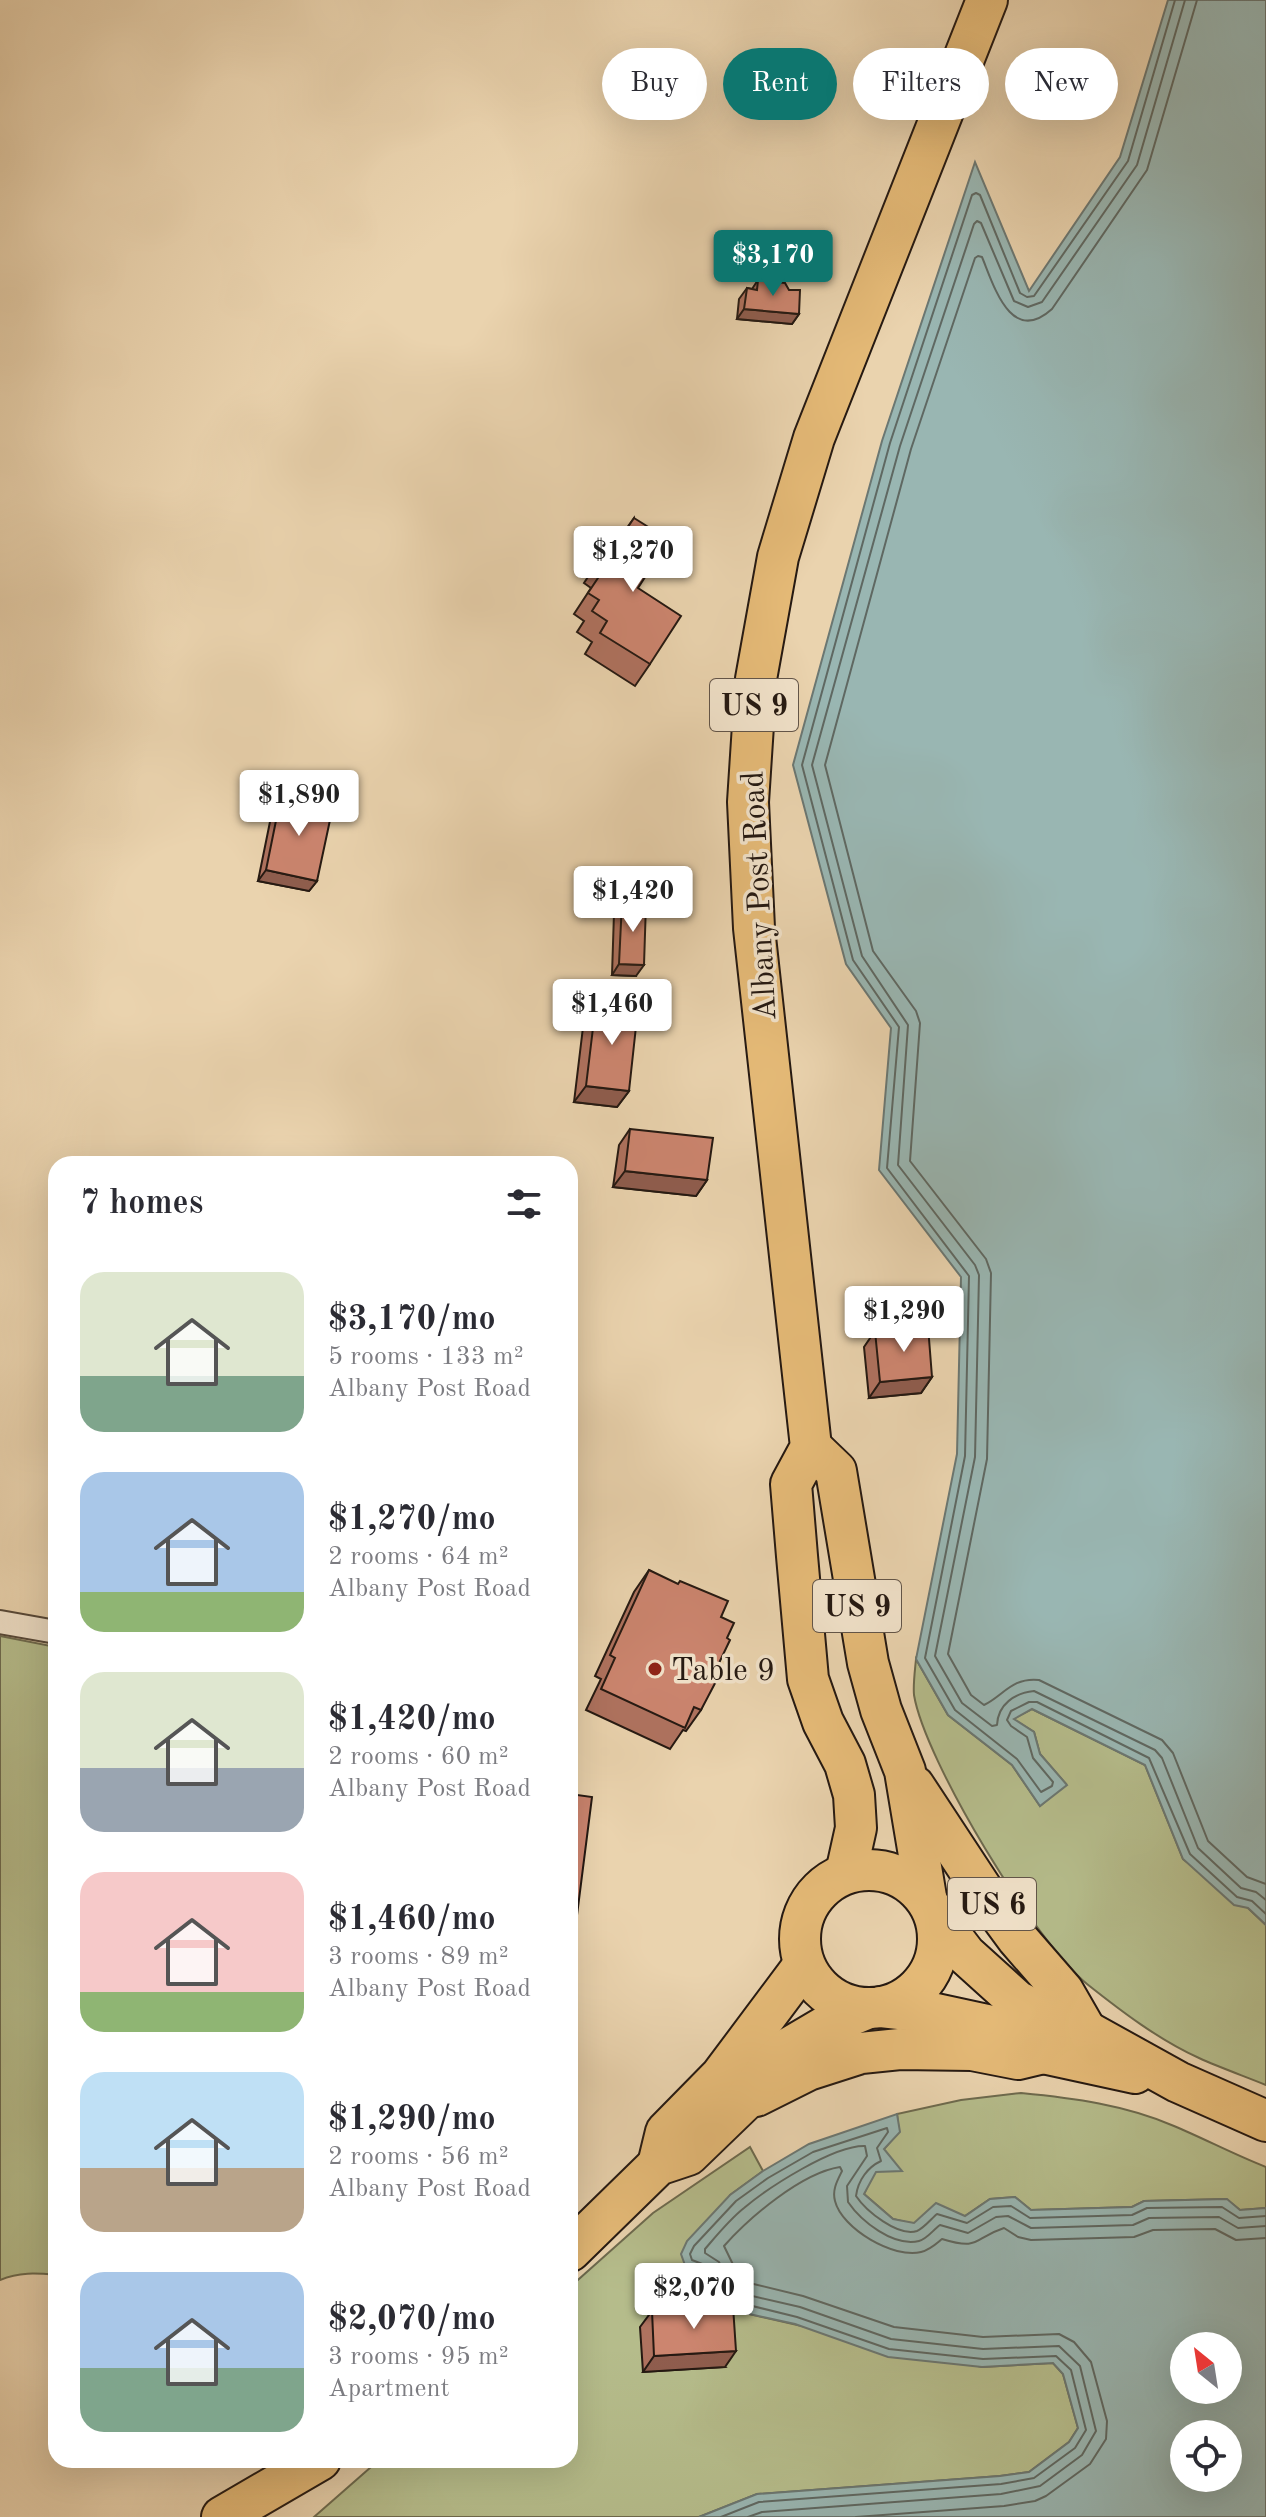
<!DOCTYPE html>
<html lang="en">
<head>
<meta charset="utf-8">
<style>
  :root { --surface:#fff; --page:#f2f2f3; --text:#2b2b33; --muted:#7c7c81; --accent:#0f766e }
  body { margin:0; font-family:"Old Standard TT",serif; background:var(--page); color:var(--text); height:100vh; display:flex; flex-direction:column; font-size:30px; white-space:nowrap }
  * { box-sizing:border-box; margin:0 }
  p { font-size:26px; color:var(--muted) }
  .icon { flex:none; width:44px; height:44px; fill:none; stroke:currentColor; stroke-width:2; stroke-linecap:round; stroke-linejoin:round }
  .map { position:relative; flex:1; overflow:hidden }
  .drawer { position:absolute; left:48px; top:1156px; width:530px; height:1312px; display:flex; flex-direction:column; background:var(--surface); border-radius:24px; box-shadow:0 8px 32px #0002 }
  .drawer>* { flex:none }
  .banner { position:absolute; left:602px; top:48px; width:544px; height:72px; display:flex; gap:16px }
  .needle { width:52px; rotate:330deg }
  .controls { position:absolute; left:1170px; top:2332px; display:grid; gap:16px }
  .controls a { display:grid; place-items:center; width:72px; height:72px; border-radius:50%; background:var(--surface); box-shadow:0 8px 32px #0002; font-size:40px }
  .price { position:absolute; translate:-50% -68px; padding:0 18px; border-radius:8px; background:#fff; color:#222; font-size:26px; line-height:52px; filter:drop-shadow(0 2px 4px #0008) }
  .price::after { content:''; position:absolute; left:50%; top:48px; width:24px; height:18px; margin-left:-12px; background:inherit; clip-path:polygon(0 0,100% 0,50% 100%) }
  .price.selected { background:var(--accent); color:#fff }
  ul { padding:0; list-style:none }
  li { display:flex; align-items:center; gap:24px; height:200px; padding:0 32px }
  li span { display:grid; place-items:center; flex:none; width:224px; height:160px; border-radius:24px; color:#555 }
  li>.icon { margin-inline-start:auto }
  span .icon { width:96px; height:96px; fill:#fffc; stroke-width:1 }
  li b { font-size:34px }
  h2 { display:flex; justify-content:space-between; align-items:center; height:96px; padding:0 32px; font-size:34px }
  .chip { padding:0 28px; border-radius:36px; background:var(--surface); box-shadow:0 8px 32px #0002; font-size:28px; line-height:72px }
  .chip.selected { background:var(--accent); color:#fff }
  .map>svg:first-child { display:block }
  .green { fill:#b5bc8b; stroke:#6d6a4e; stroke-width:2 }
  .water { fill:#99b6b2; stroke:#6b7772; stroke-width:2; fill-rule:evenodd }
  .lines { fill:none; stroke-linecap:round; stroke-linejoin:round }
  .shore { stroke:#5f6862; stroke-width:2 }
  .street-casing { stroke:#564839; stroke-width:26 }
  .highway-casing { stroke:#251912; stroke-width:44 }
  .street { stroke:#f1e2ca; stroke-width:22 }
  .highway { stroke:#e5ba77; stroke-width:40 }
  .wall { fill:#af725f; stroke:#251912; stroke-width:2 }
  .shaded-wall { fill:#8f5d4e; stroke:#251912; stroke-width:2 }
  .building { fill:#cc856f; stroke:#251912; stroke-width:2 }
  .poi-dot { fill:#8f2418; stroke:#f1e2ca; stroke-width:3 }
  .labels { text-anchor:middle; stroke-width:7; stroke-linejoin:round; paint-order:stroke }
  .shield { fill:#f1e2ca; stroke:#625549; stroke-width:2 }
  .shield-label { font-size:30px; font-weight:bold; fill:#251912 }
  .street-label { font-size:32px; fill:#251912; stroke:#f1e2ca }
  .poi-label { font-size:32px; fill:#251912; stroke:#f1e2ca; text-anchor:start }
</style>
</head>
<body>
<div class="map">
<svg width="1266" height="2517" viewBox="0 0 1266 2517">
  <rect width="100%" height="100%" fill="#ead3ae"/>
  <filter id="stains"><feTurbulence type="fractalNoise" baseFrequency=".0025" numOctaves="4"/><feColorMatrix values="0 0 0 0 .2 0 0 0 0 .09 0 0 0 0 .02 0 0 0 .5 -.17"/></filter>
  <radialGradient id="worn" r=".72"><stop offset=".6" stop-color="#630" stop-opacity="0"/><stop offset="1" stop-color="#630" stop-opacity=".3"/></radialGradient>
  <g class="green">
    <path d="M0,1636l56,11v628c-20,-2 -37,-3 -56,5z"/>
    <path d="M916,1659l32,56 64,50 28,41 26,-22 -26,-30 -6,-22 -21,-13 19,-10 113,56 38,94 65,49 18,17v160c-22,-9 -45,-17 -67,-27 -40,-18 -78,-47 -112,-74 -52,-42 -162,-223 -173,-289 -1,-11 1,-25 2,-36z"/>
    <path d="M1021,2093c52,5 105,12 153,33 31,13 61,29 92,41v41l-26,2 -14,-11 -82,2 -12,6 -101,3 -16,-13 -25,2 -25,17 -51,8 -21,-5 -29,-25 20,-45 15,-17 -2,-18 64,-14z"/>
    <polygon points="750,2147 763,2171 730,2195 704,2272 718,2307 982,2367 1053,2363 1063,2374 1078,2428 1069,2442 1029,2472 1000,2476 757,2494 699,2517 314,2517 379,2460 570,2460 570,2287 653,2213"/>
  </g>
  <g class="water">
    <polygon points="1168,0 1266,0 1266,1925 1248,1908 1234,1905 1183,1859 1145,1765 1032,1709 1014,1719 1034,1732 1040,1754 1067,1785 1040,1806 1012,1765 948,1715 916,1659 957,1454 961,1277 879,1170 891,1028 846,964 793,765 882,441 975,162 1029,291 1120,157"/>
    <path d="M897,2114l3,18 -16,17 18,22 -26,1 -12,22 29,25 21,4 22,-20 29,13 25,-17 25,-2 16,13 101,-3 12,-6 83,-2 13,11 26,-2v309h-567l58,-23 243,-18 29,-4 40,-30 9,-14 -15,-54 -10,-11 -71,4 -94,-10 -93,-33 -77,-17 -14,-34 -18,-5 -5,-14 6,-13 43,-46 33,-24 46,-27zM1184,2346h44v44h-44zM1184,2434h44v44h-44z"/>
  </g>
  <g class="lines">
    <g class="shore">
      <polyline points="1175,0 1128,161 1034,296 1027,297 1020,293 980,195 976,193 972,195 890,443 802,765 853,960 899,1027 887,1168 969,1276 965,1456 925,1658 955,1710 1017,1759 1041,1792 1052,1786 1053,1782 1033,1758 1027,1737 1011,1726 1007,1720 1011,1711 1029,1702 1037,1702 1149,1758 1190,1854 1237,1897 1252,1901 1266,1914"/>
      <path d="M1185,0l-48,165 -95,137 -14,5 -14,-6 -33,-78 -4,-2 -3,3 -74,222 -88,319 50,191 46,69 -10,140 77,100 4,10 -4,182 -40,199 27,47 30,23 5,-1c1,-21 18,-32 37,-34l121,59 7,8 36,90 43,40 15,4 10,8"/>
      <path d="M1197,0l-50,170 -95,139c-41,37 -58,-23 -70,-52l-4,-1 -3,2 -64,191 -86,316 48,186 43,60 4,12 -10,138 76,98 5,14 -4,186 -39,195 23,41 13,10c19,-9 28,-28 55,-25l123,60 11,13 35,88 39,36 19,7"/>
      <path d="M721,2517l38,-15 242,-18 33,-6 41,-30 11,-18 -15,-60 -15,-14 -73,3 -94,-10 -92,-32 -73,-18 -14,-32 -18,-7 -2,-6 4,-8 42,-45 32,-23 45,-26 74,-24 1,4 -11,16 4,13c-13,6 -23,19 -25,35 10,15 42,41 61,35 7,-3 15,-13 20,-17l30,9 26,-16 18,-1 19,12 102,-3 15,-7 75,-1 17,11 27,-2"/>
      <path d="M748,2517l14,-5 239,-18 39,-8 42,-31 14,-24 -16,-65 -21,-20 -76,3 -92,-10 -91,-32 -69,-16 -12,-29 -14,-9v-4c12,-14 25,-30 39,-41 25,-21 90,-63 121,-62l2,10 -20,30 1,16c13,19 45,45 71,39 8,-2 14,-11 21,-16l28,8 28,-16 12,-1 23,12 102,-3 16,-7 70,-1 19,11 28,-2"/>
      <path d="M856,2517l148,-11 31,-5 11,-5 44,-32 16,-25 1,-18 -16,-59 -17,-20 -15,-8 -76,3 -89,-10 -91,-31 -62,-15 -17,-35c25,-28 77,-73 116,-79l2,4c-5,10 -10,19 -7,30 7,28 59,58 86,51 9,-2 15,-8 21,-13 39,12 31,-1 62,-11l14,9 13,3 103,-3 19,-7 62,-1 21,11 30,-2"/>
    </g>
    <defs>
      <polyline id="street" points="0,1622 56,1632"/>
      <g id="highway">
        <polyline points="811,1447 836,1471 868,1663 881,1710 905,1771 926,1897"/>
        <polyline points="914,1786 989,1900 1017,1938 1063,1991 1086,2031"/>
        <circle cx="869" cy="1939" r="69"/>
        <polyline points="846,1873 856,1828 854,1795 845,1764 823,1722 808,1679 797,1556 791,1484 811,1447 754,928 748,802 756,679 778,557 814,438 987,0"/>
        <polyline points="936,1916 965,1954 1017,2001 1060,2023 1086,2031 1178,2082 1266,2121"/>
        <polyline points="881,2007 927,2012 1024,2033 1043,2053 1135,2073"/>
        <polyline points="756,2096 808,2070 861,2053 900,2049 972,2050 1018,2059 1043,2053"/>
        <polyline points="658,2165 666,2132 721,2076 804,1965"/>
        <polyline points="570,2251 658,2165 688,2155 745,2100 771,2065 789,2048 828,2025 866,2009"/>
        <polyline points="222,2517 320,2460"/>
      </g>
    </defs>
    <use href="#street" class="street-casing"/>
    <use href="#highway" class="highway-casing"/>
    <use href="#street" class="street"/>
    <use href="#highway" class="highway"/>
  </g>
  <g class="wall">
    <polygon points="758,280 799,314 792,324 737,319 739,299 747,288 752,289"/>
    <polygon points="634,518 638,588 650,664 635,686 585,654 592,642 577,632 584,621 574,614 591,588 584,583 609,545 613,547"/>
    <polygon points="281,796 317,881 309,891 258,881 273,807"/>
    <polygon points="622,902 636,976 612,975 614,913"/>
    <polygon points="596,1003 629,1091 617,1107 574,1102 584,1019"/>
    <polygon points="630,1129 707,1180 696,1196 613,1187 619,1145"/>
    <polygon points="875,1331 932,1377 921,1393 869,1398 864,1347"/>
    <polygon points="649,1570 721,1617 727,1638 718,1665 701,1710 686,1731 683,1730 670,1749 586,1710 601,1679 595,1676 634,1592"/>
    <polygon points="652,2311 725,2367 643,2372 640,2327"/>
  </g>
  <g class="shaded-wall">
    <polygon points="744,309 799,314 792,324 737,319"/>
    <polygon points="266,870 317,881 309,891 258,881"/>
    <polygon points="619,964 644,965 636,976 612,975"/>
    <polygon points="586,1086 629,1091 617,1107 574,1102"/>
    <polygon points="625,1171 707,1180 696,1196 613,1187"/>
    <polygon points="932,1377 921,1393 869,1398 880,1382"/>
    <polygon points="570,1922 576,1923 570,1932"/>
    <polygon points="736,2351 725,2367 643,2372 654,2356"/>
  </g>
  <g class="building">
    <polygon points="758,280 785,283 789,290 800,290 799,314 744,309 747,288 757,290"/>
    <polygon points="634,518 669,540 638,588 681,616 650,664 600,633 607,621 592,611 599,600 588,593 606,566 598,562 609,545 614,548"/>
    <polygon points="281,796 333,806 317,881 266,870"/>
    <polygon points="622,902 646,903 644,965 619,964"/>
    <polygon points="596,1003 638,1008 629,1091 586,1086"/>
    <polygon points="630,1129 713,1138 707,1180 625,1171"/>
    <polygon points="928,1326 932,1377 880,1382 875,1331"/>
    <polygon points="649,1570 678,1584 680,1581 728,1601 721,1617 734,1623 727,1638 730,1640 718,1665 723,1668 701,1710 694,1707 685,1728 601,1689 615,1658 610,1655"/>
    <polygon points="570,1794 592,1797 576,1923 570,1922"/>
    <polygon points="733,2306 736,2351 654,2356 652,2311"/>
  </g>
  <circle class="poi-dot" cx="655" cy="1669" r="8"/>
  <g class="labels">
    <g class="shield">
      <rect x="710" y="679" width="88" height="52" rx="6"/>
      <rect x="813" y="1580" width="88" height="52" rx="6"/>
      <rect x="948" y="1878" width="88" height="52" rx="6"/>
    </g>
    <g class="shield-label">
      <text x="754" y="715">US 9</text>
      <text x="857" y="1616">US 9</text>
      <text x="992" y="1914">US 6</text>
    </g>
    <g class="street-label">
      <text transform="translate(758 896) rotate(-93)" y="11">Albany Post Road</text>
    </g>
    <g class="poi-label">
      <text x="671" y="1680">Table 9</text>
    </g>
  </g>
  <rect width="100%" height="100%" filter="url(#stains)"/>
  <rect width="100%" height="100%" fill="url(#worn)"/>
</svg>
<div class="controls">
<a><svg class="needle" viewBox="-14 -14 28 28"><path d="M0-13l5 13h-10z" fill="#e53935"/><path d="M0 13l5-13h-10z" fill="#7c7c81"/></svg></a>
<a><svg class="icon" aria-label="locate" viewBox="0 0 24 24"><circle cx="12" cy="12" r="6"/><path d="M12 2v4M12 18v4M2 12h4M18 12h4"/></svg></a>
</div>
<b class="price selected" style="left:773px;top:298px">$3,170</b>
<b class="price" style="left:633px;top:594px">$1,270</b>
<b class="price" style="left:299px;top:838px">$1,890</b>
<b class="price" style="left:633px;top:934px">$1,420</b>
<b class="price" style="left:612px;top:1047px">$1,460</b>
<b class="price" style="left:904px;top:1354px">$1,290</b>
<b class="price" style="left:694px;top:2331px">$2,070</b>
<div class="banner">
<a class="chip">Buy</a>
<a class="chip selected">Rent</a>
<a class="chip">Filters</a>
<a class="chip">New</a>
</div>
<section class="drawer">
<h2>7 homes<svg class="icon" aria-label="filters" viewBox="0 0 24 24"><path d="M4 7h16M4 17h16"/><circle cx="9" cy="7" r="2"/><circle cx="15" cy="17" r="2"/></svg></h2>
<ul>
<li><span style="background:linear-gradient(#dfe7d0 65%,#7fa58c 0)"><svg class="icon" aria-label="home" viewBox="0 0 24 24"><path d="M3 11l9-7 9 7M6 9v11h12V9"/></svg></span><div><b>$3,170/mo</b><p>5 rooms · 133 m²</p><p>Albany Post Road</p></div></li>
<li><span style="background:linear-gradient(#a9c7e8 75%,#8fb573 0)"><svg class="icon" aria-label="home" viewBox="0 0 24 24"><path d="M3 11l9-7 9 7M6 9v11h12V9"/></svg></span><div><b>$1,270/mo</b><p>2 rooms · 64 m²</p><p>Albany Post Road</p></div></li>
<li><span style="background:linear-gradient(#dfe7d0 60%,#9aa5b1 0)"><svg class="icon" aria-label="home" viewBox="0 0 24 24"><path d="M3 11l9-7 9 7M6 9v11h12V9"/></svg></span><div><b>$1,420/mo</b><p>2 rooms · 60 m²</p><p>Albany Post Road</p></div></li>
<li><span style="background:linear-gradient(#f6c9c9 75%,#8fb573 0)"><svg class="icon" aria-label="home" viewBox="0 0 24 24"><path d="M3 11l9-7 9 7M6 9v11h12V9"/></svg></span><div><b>$1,460/mo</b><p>3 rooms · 89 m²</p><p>Albany Post Road</p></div></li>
<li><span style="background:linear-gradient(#bfe0f5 60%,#b9a48a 0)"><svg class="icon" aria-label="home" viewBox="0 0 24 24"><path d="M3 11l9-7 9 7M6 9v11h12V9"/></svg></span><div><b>$1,290/mo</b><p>2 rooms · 56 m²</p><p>Albany Post Road</p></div></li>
<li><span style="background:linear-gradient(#a9c7e8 60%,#7fa58c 0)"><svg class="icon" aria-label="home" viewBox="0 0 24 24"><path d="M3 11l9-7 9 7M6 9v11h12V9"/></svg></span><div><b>$2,070/mo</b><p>3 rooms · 95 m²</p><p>Apartment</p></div></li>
</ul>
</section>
</div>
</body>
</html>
